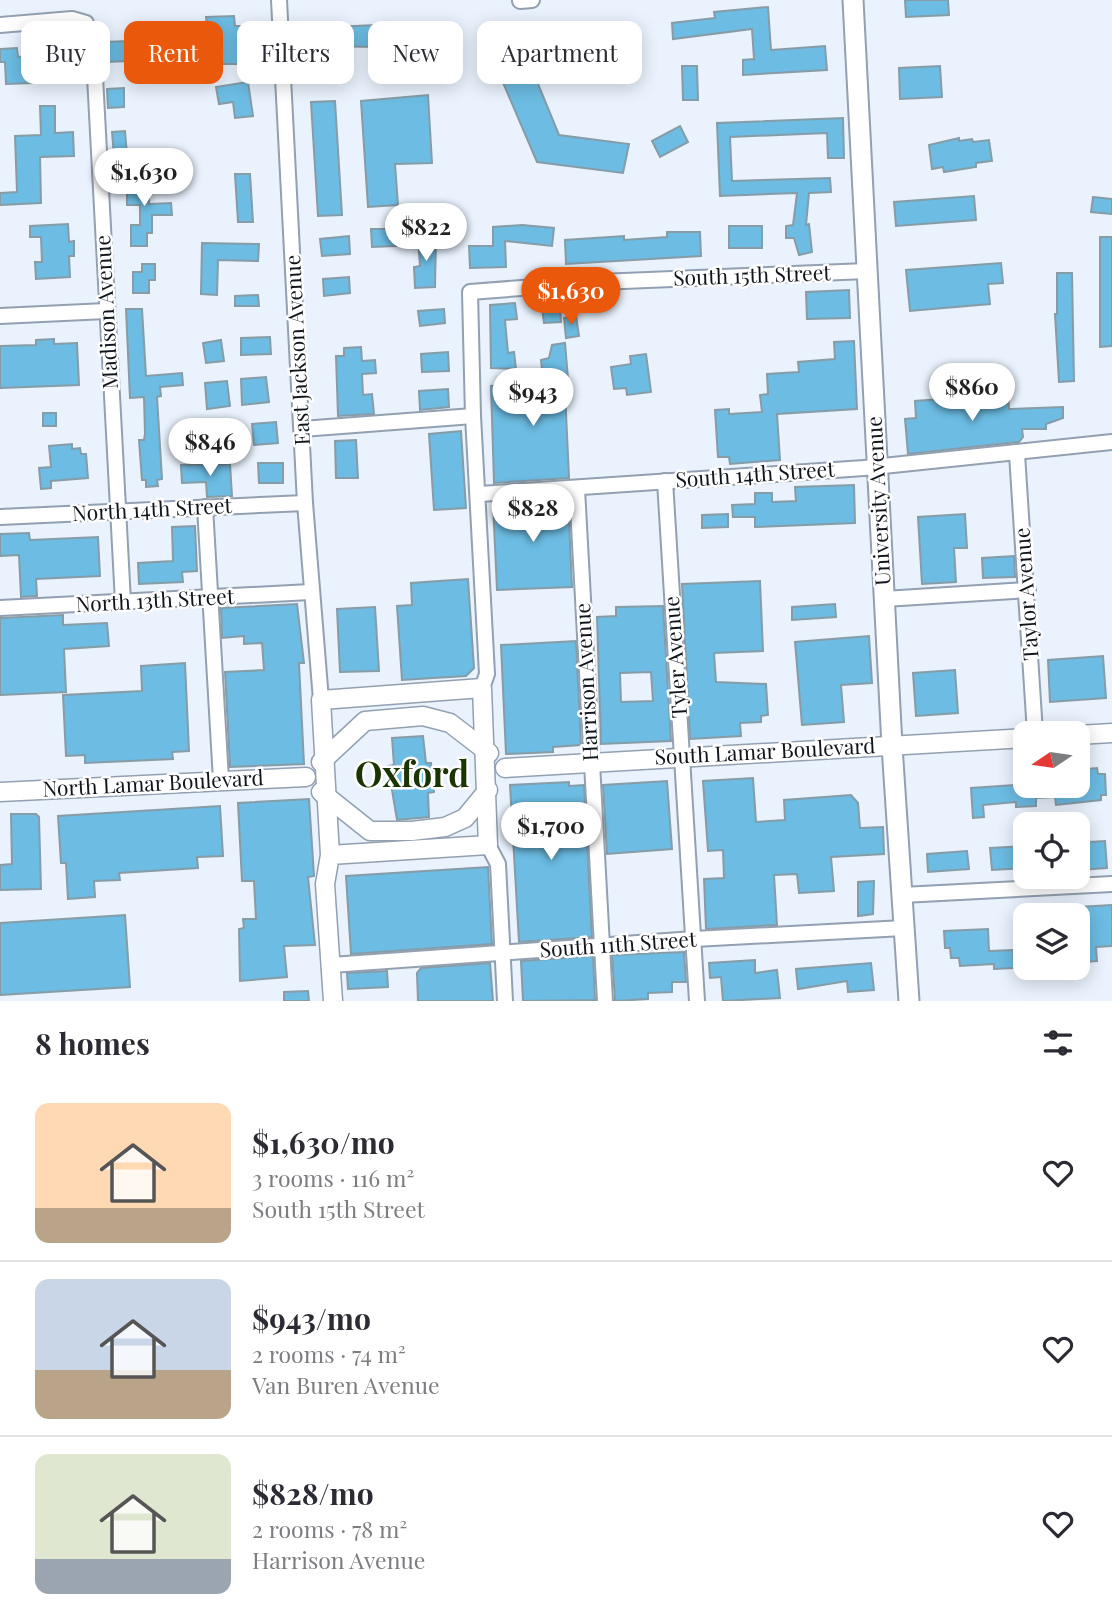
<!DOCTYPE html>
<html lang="en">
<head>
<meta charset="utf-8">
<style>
  :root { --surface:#fff; --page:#f7f7f7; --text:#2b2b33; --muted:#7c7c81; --line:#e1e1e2; --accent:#ea580c }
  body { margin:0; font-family:"Playfair Display",serif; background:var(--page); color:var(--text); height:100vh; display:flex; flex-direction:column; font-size:26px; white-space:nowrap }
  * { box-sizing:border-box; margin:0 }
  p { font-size:23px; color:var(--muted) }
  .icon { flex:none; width:38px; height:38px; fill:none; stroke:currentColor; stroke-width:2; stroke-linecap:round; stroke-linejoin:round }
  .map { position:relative; height:1001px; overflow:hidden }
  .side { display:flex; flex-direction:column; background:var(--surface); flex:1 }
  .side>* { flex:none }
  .guide { position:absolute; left:21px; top:21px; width:700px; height:63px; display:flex; gap:14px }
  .needle { width:46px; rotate:257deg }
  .buttons { position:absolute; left:1013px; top:721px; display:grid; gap:14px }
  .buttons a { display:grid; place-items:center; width:77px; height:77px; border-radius:14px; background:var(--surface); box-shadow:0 4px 18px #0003; font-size:35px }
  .price { position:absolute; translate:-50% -60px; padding:0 16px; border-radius:24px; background:#fff; color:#222; font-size:23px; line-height:46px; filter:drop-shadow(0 2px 4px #0008) }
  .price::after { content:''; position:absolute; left:50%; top:42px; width:21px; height:16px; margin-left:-10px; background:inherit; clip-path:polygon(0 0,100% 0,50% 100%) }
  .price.on { background:var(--accent); color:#fff }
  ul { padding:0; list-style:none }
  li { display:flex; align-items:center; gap:21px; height:175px; padding:0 35px }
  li+li { border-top:2px solid var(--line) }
  li span { display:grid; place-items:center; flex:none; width:196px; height:140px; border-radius:14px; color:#555 }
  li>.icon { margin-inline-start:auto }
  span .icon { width:84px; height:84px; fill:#fffc; stroke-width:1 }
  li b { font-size:30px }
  h2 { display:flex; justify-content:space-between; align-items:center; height:84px; padding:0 35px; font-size:30px }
  .tag { padding:0 24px; border-radius:14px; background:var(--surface); box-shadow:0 4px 18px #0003; font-size:24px; line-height:63px }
  .tag.on { background:var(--accent); color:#fff }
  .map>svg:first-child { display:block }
  .building { fill:#6cbce3; stroke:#869ca7; stroke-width:2; fill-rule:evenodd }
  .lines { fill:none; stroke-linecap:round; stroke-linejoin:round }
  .minor-casing { stroke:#92a0b1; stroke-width:18 }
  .tertiary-casing { stroke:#92a0b1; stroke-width:21 }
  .secondary-casing { stroke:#92a0b1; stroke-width:23 }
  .minor { stroke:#fff; stroke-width:14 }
  .tertiary { stroke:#fff; stroke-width:18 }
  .secondary { stroke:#fff; stroke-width:19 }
  .labels { text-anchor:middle; stroke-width:5; stroke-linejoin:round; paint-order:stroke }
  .street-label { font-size:21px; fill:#10151c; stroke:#fefefe }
  .town-label { font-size:35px; font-weight:bold; fill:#1a3403; stroke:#fefefe }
</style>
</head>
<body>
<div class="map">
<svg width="1112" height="1001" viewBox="0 0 1112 1001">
  <rect width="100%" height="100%" fill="#e9f2fd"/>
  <g class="building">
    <polygon points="905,0 948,0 949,15 906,17"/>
    <polygon points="768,7 771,50 825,46 827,70 743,75 743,60 754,59 752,29 673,39 672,23 715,18 714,12"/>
    <polygon points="234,16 235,26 249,26 248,64 215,64 215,41 212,41 212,26 207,26 206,17"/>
    <polygon points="445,22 447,55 438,55 437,45 409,46 409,57 400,58 383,58 382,47 310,46 309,28"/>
    <polygon points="129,41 130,61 105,62 104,42"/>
    <polygon points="522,45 559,135 629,144 623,173 537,162 492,57"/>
    <polygon points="17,48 18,57 61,52 63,73 59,74 60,82 6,84 5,62 0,62 0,49"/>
    <polygon points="682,66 697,66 698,100 683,100"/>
    <polygon points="940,66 942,97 900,99 899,68"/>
    <polygon points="248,82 253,116 235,118 233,102 219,104 216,87"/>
    <polygon points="124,88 124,107 108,108 107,89"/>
    <polygon points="428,95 432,163 395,164 398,205 368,207 361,101"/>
    <polygon points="335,101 342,215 318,216 311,102"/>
    <polygon points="40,106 55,106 55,133 73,132 74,156 40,157 41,203 0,205 0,193 17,192 15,136 41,135"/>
    <polygon points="843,118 844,158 828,158 827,133 730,137 732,181 830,178 831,192 809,193 806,225 809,224 812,252 799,255 794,238 786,238 786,226 793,225 797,193 720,196 717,123"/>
    <polygon points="680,126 688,142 660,157 652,141"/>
    <polygon points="125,131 127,155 114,156 112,132"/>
    <polygon points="959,138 959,141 972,139 973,142 989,140 992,161 976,163 976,167 944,172 943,167 932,169 929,145"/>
    <polygon points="136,172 148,172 149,204 171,203 172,215 152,215 152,233 147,233 147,246 131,246 131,225 140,225 140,205 127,205 127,179 136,179"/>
    <polygon points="235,174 250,174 253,222 238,222"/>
    <polygon points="974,196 976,220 896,226 894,202"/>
    <polygon points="1093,197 1112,199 1112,214 1091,212"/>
    <polygon points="68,224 69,242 74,241 74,256 69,256 70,277 36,279 35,262 42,262 41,237 30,237 30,226"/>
    <polygon points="522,225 554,228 552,246 505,241 506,267 470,268 469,246 493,246 493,227"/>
    <rect x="729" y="226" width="33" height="22"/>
    <polygon points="371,229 395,229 396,246 372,247"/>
    <polygon points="667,232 700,232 701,256 566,264 565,240 624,236 624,240 667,237"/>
    <polygon points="436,235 435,287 415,288 414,267 420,266 418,236"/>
    <polygon points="349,236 350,254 322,256 320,239"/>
    <polygon points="1100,237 1112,237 1112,346 1100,347"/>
    <polygon points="202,243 259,244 258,261 218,260 217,295 201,294"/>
    <polygon points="1001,263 1003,283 988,284 990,304 910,311 906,270"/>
    <polygon points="142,264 155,264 155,280 149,280 149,293 133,293 133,272 142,272"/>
    <polygon points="1057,273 1072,273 1074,381 1059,382 1055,314 1057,314"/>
    <polygon points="349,277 350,293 324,296 323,279"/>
    <polygon points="849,290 850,318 807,319 806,292"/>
    <polygon points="258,295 259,306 235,306 235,296"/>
    <polygon points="515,303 517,319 505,320 508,353 514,352 516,369 491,368 490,305"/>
    <polygon points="560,306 561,322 544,323 542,308"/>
    <polygon points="126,309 142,309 146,376 182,373 183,385 160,387 161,396 157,397 162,479 157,480 158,486 146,487 146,480 142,480 139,440 144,440 145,434 144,397 130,398"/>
    <polygon points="444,309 445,323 420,326 418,311"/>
    <polygon points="576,316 579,336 566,338 564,318"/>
    <polygon points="270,337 271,354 241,355 241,338"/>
    <polygon points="54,339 54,344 77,343 79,385 0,388 0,346 36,345 36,340"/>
    <polygon points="221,340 224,361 206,363 203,343"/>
    <polygon points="854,341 857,409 777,414 780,460 730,464 729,457 718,457 715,410 729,409 729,414 762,412 760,395 768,394 767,374 799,372 798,362 835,359 834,342"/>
    <polygon points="565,343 569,391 565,391 569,478 494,483 491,386 516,384 518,409 546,408 541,360 549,358 552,345"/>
    <polygon points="361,347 362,361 375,360 376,373 362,374 363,395 372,394 374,414 338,416 336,356 344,356 344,348"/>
    <polygon points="448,352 449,371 422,372 421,354"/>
    <polygon points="646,354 651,392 627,395 626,388 614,389 611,367 631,364 630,356"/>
    <polygon points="266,377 269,402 242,405 241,379"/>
    <polygon points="227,381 230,406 207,409 205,383"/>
    <polygon points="448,389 449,407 420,410 419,391"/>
    <polygon points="1008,394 1009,409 1063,407 1063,418 1046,424 1046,429 1022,429 1023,437 1019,442 908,454 905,419 916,418 915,401"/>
    <rect x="43" y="413" width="13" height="13"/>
    <polygon points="276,422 278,443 254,445 252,424"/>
    <polygon points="461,431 466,508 434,510 429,434"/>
    <polygon points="356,440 358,478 336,478 335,441"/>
    <polygon points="72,444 72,449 80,448 81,454 86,454 88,478 51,481 51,488 41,489 39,468 51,467 49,446"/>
    <polygon points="258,463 283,463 283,483 259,483"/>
    <polygon points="230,464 232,496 207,497 206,482 182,483 181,465"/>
    <polygon points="854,485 855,523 755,527 755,517 733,517 732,505 755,504 755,493 772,493 772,502 796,501 795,487"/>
    <polygon points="568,498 572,587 497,590 493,503"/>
    <polygon points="728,514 728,527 702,528 702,515"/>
    <polygon points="965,514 967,548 954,548 956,582 922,584 918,517"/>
    <polygon points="195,526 197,571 182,572 183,582 139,584 138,563 173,561 172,527"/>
    <polygon points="29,533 30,540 98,537 100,576 36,579 37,596 21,597 19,555 0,556 0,534"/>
    <polygon points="1014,556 1015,577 983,578 982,558"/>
    <polygon points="468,579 474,668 466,676 402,680 397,606 412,605 411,583"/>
    <polygon points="760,581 763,651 714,653 716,682 766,684 768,715 761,716 761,722 740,723 741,736 690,739 682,584"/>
    <polygon points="297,604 304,663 299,663 304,764 230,767 225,672 264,670 262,643 244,644 244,636 222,638 221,608"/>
    <polygon points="835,604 836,617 792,620 792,607"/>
    <path d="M663,606l8,135 -70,3 -4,-127 19,-1v-9zM651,672l2,29 -32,1 -1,-29z"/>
    <polygon points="375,607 379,671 340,672 337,609"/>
    <polygon points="63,615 63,625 107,623 109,646 64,649 66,692 0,695 0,618"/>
    <polygon points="869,636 872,683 841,685 844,722 802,725 795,642"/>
    <polygon points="576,641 581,745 553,747 553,752 506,754 501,645"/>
    <polygon points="1103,656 1106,698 1050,702 1048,660"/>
    <polygon points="185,663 189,751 172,752 173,759 85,763 85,755 66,756 63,695 142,691 141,666"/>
    <polygon points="955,670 958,713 916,716 913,673"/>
    <polygon points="423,736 426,763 431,763 434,792 428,793 429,817 397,820 388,766 394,765 392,738"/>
    <polygon points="1097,768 1098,774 1105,774 1106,795 1101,795 1101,800 1056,805 1055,797 1036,798 1036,806 1016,807 1016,802 983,805 984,817 973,818 971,788 1015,785 1014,771 1026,770 1026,786 1083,786 1082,778 1087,778 1087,769"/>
    <polygon points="753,778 756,822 785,820 784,800 851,795 858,803 860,828 883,827 884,854 831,857 834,891 799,893 797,874 774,875 777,925 706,929 704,879 724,878 723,850 708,851 703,781"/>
    <polygon points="667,781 672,849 607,854 603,785"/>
    <polygon points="569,782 569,786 584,785 592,937 519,942 510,785"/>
    <polygon points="309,799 314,876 308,877 315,945 284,946 287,977 240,981 239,929 244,928 243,919 256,919 254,881 242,881 238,803"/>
    <polygon points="220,806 223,856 197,857 198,868 119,873 120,880 94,881 95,897 68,899 66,863 61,863 58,816"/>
    <polygon points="11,814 36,814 39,817 41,889 0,890 0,865 12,864"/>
    <polygon points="1105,841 1107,868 1078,870 1078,847 1089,847 1089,842"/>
    <polygon points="1026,846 1026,868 992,870 990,848"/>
    <polygon points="967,851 969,869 928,872 927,854"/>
    <polygon points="488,867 492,944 351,954 346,876"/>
    <polygon points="874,881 873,914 858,916 858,882"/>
    <polygon points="1076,905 1077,915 1041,915 1041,907"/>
    <polygon points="1112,905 1112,946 1096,947 1097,961 1083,962 1082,944 1078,944 1078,907"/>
    <polygon points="125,915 130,987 0,995 0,923"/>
    <polygon points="988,929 989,951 1013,950 1014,968 994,969 994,964 960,966 959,958 951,958 950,948 945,948 944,931"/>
    <polygon points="684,952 686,982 672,982 672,992 648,993 648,999 615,1001 612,955"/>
    <polygon points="593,956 595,1000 523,1001 521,961"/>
    <polygon points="755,960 755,973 777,970 780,998 723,1001 721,977 710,978 709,963"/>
    <polygon points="490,963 493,1001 418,1001 417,973 421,968"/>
    <polygon points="871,963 874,990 848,992 847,981 798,989 796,969"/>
    <polygon points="387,971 388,987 348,989 347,973"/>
    <polygon points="308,991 309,1001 284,1001 284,992"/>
  </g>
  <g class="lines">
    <defs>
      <g id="minor">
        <polyline points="279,0 305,503 321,700"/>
        <polyline points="520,1 532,0"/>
        <polyline points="0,25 72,19 86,23 93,39 123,602"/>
        <polyline points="0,316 106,311"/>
        <polyline points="302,429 473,416"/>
        <polyline points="1017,454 1035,733"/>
        <polyline points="665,481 697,1001"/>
        <polyline points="577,489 605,1001"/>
        <polyline points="480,494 864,468 1112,442"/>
        <polyline points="205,507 221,780"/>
        <polyline points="0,517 305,503"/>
        <polyline points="884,599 1028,590"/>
        <polyline points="0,608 310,592"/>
        <polyline points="482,688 487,674 473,416 470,292 599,282 867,271"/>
        <polyline points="488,845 498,864 505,1001"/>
        <polyline points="902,895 1112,884"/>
        <polyline points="331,965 694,939 904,928"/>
      </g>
      <g id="tertiary">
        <polyline points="1078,735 1112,733"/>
        <polyline points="321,762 365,721 423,716 450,723 489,753"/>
        <polyline points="505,768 1026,738"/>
        <polyline points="0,792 306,777"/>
        <polyline points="321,792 370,831 412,831 445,827 465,818 488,790"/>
        <polyline points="330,855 488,845 482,688 321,700 330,855 325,884 333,1001"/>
      </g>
      <polyline id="secondary" points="853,0 892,746 909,1001"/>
    </defs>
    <use href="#minor" class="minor-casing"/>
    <use href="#tertiary" class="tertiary-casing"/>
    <use href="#secondary" class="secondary-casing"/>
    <use href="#minor" class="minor"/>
    <use href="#tertiary" class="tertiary"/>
    <use href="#secondary" class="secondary"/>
  </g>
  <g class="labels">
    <g class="street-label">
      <text transform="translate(752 276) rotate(-2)" y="7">South 15th Street</text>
      <text transform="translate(107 312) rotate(-93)" y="7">Madison Avenue</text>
      <text transform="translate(298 350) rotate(-93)" y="7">East Jackson Avenue</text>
      <text transform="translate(755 475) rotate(-4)" y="7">South 14th Street</text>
      <text transform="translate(879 501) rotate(-93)" y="7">University Avenue</text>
      <text transform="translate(152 510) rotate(-3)" y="7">North 14th Street</text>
      <text transform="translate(1027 594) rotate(-94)" y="7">Taylor Avenue</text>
      <text transform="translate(155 601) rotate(-3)" y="7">North 13th Street</text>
      <text transform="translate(676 657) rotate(-94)" y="7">Tyler Avenue</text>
      <text transform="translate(587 682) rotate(-93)" y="7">Harrison Avenue</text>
      <text transform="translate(765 752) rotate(-3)" y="7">South Lamar Boulevard</text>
      <text transform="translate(153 784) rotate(-3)" y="7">North Lamar Boulevard</text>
      <text transform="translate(618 945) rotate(-4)" y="7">South 11th Street</text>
    </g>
    <g class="town-label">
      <text x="412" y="787">Oxford</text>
    </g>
  </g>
</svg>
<div class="buttons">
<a><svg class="needle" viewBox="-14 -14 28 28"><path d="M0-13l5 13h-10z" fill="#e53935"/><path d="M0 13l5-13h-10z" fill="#7c7c81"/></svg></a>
<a><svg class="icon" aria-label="locate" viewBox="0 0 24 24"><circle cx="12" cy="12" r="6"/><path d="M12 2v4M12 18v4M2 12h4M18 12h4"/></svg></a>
<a><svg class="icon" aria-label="layers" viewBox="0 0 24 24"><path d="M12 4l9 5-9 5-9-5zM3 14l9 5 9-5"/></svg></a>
</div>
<b class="price" style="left:144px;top:208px">$1,630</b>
<b class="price" style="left:426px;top:263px">$822</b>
<b class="price on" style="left:571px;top:327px">$1,630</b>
<b class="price" style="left:972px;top:423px">$860</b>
<b class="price" style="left:533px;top:428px">$943</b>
<b class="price" style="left:210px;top:478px">$846</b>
<b class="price" style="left:533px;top:544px">$828</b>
<b class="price" style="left:551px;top:862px">$1,700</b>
<div class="guide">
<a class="tag">Buy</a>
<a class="tag on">Rent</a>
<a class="tag">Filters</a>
<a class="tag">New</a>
<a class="tag">Apartment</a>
</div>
</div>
<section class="side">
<h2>8 homes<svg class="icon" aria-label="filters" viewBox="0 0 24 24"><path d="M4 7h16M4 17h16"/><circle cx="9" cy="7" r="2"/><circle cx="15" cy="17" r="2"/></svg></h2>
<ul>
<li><span style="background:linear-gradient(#ffd9b3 75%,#b9a48a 0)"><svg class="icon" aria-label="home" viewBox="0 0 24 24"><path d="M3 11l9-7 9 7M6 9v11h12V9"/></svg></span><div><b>$1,630/mo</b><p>3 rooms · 116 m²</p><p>South 15th Street</p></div><svg class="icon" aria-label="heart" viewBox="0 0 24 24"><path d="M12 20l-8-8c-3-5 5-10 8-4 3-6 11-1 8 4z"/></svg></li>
<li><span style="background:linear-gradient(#c9d6e8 65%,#b9a48a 0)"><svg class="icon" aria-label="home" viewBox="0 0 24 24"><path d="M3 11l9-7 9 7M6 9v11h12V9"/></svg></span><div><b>$943/mo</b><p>2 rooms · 74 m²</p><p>Van Buren Avenue</p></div><svg class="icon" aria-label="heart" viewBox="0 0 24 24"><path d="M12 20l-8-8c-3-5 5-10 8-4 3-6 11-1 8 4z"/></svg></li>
<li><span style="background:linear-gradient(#dfe7d0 75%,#9aa5b1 0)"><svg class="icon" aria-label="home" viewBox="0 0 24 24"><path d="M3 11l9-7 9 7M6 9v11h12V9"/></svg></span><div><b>$828/mo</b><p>2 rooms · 78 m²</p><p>Harrison Avenue</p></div><svg class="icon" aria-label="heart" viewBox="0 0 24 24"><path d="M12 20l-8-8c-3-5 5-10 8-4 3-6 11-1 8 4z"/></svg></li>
</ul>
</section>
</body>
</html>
